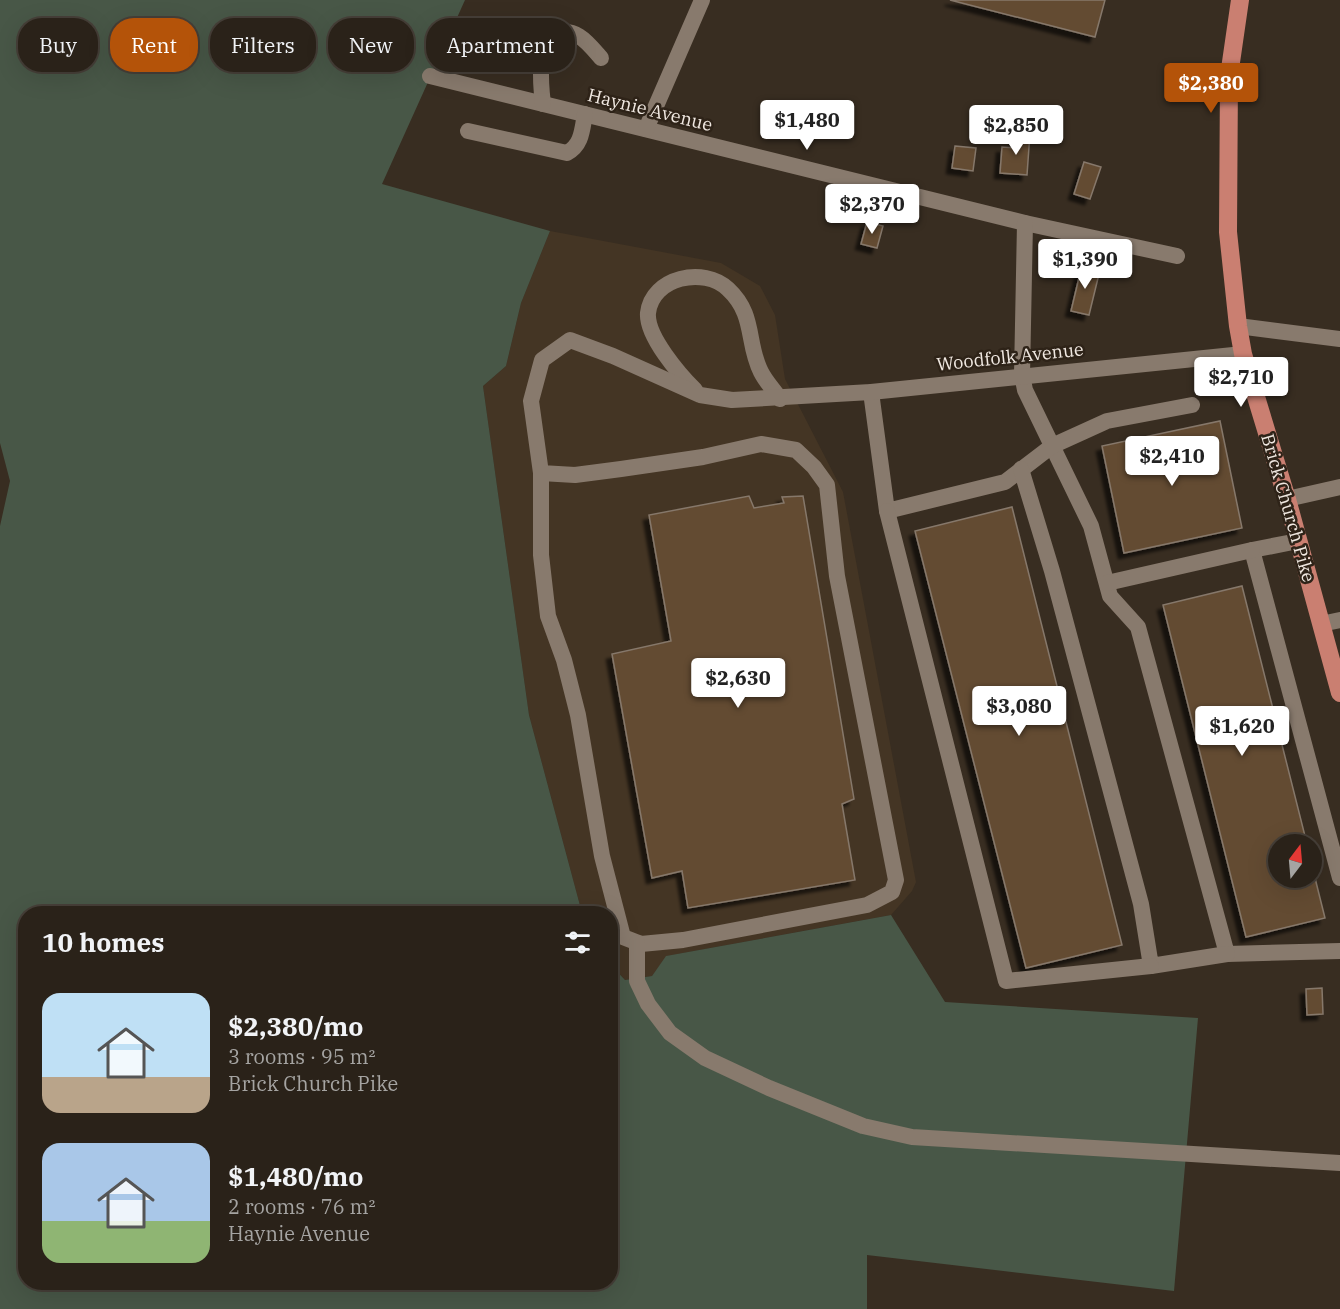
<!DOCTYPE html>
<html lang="en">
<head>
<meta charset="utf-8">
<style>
  :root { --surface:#2a2219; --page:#362f26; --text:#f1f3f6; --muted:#a5a4a2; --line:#463f38; --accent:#b45309 }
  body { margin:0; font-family:"IBM Plex Serif",serif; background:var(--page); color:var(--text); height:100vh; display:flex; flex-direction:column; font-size:22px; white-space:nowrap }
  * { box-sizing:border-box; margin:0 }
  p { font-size:20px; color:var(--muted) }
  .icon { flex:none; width:33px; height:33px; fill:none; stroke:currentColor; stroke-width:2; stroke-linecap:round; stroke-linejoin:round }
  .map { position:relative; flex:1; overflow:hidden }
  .sheet { position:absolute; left:18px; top:906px; width:600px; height:384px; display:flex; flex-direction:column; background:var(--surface); border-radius:24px; box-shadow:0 6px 24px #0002,0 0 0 2px var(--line) }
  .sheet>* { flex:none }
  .banner { position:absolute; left:18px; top:18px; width:600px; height:54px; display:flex; gap:12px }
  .needle { width:39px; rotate:16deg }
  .controls { position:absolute; left:1268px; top:834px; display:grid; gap:12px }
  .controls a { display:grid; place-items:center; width:54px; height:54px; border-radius:50%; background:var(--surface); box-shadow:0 6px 24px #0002,0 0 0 2px var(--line); font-size:30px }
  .price { position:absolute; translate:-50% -51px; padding:0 14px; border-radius:6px; background:#fff; color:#222; font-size:20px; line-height:39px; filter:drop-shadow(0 2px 3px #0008) }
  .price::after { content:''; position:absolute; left:50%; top:36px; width:18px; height:14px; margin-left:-9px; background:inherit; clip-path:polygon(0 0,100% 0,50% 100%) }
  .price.active { background:var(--accent); color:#fff }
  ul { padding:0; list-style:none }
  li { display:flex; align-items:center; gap:18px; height:150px; padding:0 24px }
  li span { display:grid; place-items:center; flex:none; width:168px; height:120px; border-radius:18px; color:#555 }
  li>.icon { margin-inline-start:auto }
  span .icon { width:72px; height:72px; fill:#fffc; stroke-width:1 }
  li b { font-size:26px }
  h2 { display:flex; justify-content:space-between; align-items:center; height:72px; padding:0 24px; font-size:26px }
  .chip { padding:0 21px; border-radius:24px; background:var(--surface); box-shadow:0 6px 24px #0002,0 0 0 2px var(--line); font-size:21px; line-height:54px }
  .chip.active { background:var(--accent); color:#fff }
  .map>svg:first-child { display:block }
  .built { fill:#443524 }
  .green { fill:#485747 }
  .building { fill:#644c33; stroke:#86786b; stroke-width:1.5; filter:url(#shadow) }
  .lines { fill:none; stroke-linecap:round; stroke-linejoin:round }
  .minor { stroke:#887a6d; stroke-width:16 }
  .major { stroke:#ca7f71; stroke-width:18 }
  .labels { text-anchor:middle; stroke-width:5; stroke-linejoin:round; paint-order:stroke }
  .street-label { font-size:18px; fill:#f0e8e1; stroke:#2e2318 }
</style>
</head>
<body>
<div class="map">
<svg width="1340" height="1309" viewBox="0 0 1340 1309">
  <defs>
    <filter id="shadow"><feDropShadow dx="-5.5" dy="5.5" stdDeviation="1.5" flood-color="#0009"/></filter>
  </defs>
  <rect width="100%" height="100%" fill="#382d21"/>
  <polygon class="built" points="550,231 721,263 760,286 775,315 785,379 843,492 916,882 912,891 891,915 667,956 652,976 625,980 611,965 610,914 582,913 529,715 483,386 506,366 521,303"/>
  <polygon class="green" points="0,0 465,0 382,184 550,231 521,303 506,366 483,386 529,715 582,913 26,914 26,1282 610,1282 611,965 625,980 652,976 666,956 891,915 945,1002 1198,1018 1174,1291 867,1255 867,1309 0,1309 0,526 10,481 0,443"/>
  <g class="building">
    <polygon points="950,0 1105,0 1095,37"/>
    <polygon points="1018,132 1030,133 1027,175 1000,173 1002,147 1016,148"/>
    <polygon points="955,146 976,148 973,171 952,168"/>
    <polygon points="1084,162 1101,167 1090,199 1074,194"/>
    <polygon points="867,222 883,226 877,248 861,244"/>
    <polygon points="1082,265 1100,270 1089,315 1071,311"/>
    <polygon points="1220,421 1242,528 1124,553 1102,446"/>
    <polygon points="749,496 754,508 784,503 782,497 803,496 854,799 842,804 855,880 688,908 682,871 652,878 612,654 671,641 649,515"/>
    <polygon points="1012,507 1122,945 1026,968 915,531"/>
    <polygon points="1242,586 1307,844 1278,844 1278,878 1311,878 1311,862 1325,918 1246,937 1163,605"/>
    <polygon points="1322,988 1323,1014 1307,1015 1306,989"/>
  </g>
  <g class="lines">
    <g class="minor">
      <polyline points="430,76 1025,223 1177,256"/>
      <path d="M543,104c-3,-25 -5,-50 11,-70 22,-8 34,9 47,24"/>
      <polyline points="646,129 702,0"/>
      <path d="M468,131l99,22c15,-8 15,-23 18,-39"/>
      <polyline points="1025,223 1022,375 1025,390 1091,526 1110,596 1138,627 1227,954 1340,951"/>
      <polyline points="1238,326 1340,339"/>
      <path d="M695,390c-15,-15 -49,-54 -47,-77 4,-36 56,-47 80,-24 28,26 18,54 33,83 5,10 13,18 19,27"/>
      <polyline points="871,392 887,511 1005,482 1052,446 1107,421 1192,405"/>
      <polyline points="1021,469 1052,571 1141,904 1151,966 1227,954"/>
      <polyline points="541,473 575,475 621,469 703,457 761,444 796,450 814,467 827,485 837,576 896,880 892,892 867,905 683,940 641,944 623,937 602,856 578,715 564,660 548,616 541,555 541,473 531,401 542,360 570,340 613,356 700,395 732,400 871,392 1243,354"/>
      <polyline points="1287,499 1340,487"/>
      <polyline points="887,511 1006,981 1151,966"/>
      <polyline points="1298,541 1252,550 1340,878"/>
      <polyline points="1107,583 1252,550"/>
      <polyline points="1321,624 1340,620"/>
      <polyline points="637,943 637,981 648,1004 670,1033 705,1058 769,1088 863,1126 912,1137 1340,1163"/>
    </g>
    <polyline class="major" points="1240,0 1229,76 1228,232 1238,326 1243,354 1287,499 1340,693"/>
  </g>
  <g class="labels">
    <g class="street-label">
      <text transform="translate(650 110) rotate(14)" y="6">Haynie Avenue</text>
      <text transform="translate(1010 357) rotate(-6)" y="6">Woodfolk Avenue</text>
      <text transform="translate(1288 508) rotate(74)" y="6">Brick Church Pike</text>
    </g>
  </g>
</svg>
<div class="controls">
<a><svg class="needle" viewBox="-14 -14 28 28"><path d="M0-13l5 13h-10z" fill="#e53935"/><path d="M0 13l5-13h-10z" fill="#a5a4a2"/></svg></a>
</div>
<b class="price active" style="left:1211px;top:114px">$2,380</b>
<b class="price" style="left:807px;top:151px">$1,480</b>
<b class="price" style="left:1016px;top:156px">$2,850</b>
<b class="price" style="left:872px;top:235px">$2,370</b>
<b class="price" style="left:1085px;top:290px">$1,390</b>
<b class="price" style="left:1241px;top:408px">$2,710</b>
<b class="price" style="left:1172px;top:487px">$2,410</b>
<b class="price" style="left:738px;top:709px">$2,630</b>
<b class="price" style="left:1019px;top:737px">$3,080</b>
<b class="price" style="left:1242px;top:757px">$1,620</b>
<div class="banner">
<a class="chip">Buy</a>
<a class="chip active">Rent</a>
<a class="chip">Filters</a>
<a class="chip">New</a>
<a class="chip">Apartment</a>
</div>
<section class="sheet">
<h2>10 homes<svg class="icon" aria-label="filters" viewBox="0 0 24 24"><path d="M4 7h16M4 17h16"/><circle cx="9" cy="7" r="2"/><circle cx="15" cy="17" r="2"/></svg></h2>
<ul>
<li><span style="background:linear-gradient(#bfe0f5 70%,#b9a48a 0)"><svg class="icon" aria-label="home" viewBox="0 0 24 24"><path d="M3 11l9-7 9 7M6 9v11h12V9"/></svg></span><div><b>$2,380/mo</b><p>3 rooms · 95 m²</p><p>Brick Church Pike</p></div></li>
<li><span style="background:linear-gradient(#a9c7e8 65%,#8fb573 0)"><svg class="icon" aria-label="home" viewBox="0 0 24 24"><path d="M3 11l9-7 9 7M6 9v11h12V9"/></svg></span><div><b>$1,480/mo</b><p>2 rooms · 76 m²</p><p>Haynie Avenue</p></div></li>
</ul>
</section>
</div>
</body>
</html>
